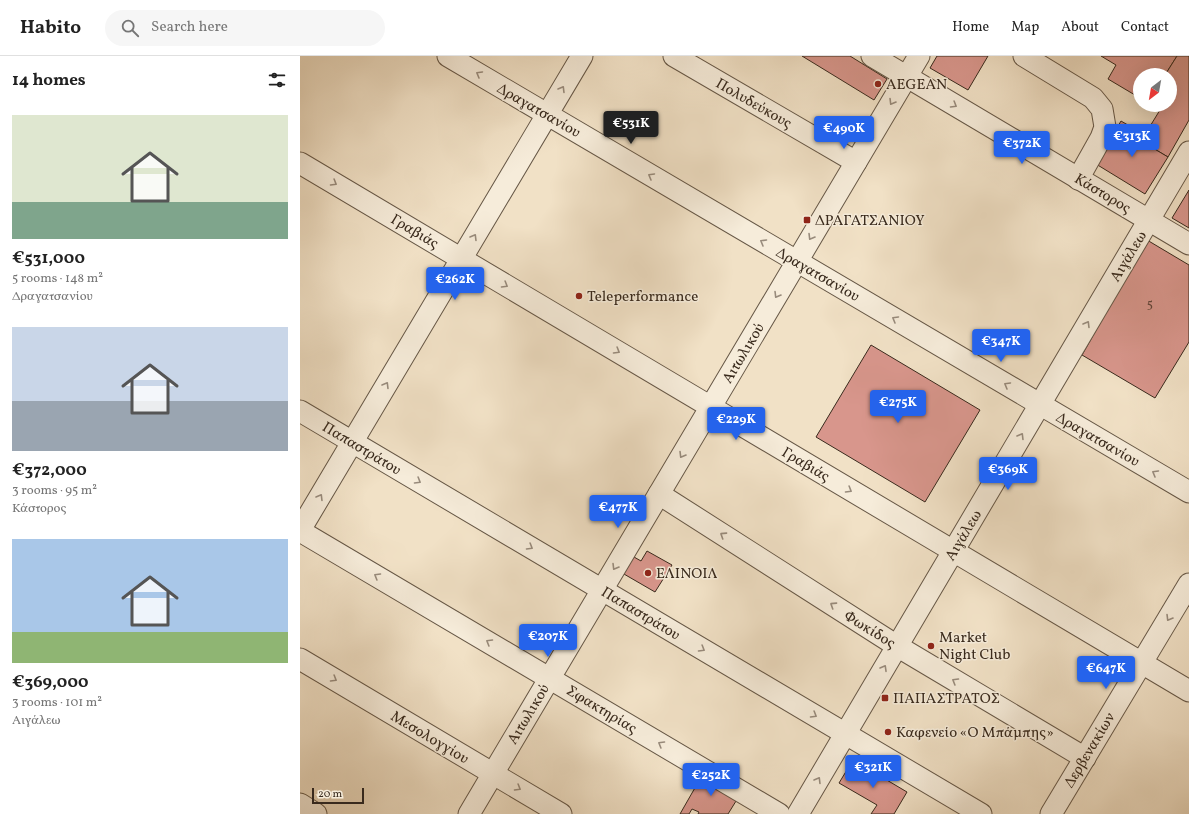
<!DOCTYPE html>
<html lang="en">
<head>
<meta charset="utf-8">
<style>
  :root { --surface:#fff; --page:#f6f6f6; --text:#222; --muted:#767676; --line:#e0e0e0; --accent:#2563eb }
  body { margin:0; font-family:Vollkorn,serif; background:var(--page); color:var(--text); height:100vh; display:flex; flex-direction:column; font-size:15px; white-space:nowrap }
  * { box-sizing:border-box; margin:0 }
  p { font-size:13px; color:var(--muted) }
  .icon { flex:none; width:22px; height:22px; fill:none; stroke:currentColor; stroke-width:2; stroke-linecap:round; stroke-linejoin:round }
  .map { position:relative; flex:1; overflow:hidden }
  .sheet { display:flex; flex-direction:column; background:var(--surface); width:300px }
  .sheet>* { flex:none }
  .needle { width:26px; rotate:211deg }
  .fabs { position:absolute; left:833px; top:12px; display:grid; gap:8px }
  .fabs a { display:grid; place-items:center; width:44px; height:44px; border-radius:50%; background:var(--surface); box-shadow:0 4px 16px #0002; font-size:20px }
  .scale { position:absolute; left:12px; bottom:10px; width:52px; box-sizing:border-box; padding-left:4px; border:2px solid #392a1d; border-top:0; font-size:11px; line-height:14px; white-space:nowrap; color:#392a1d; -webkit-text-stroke:3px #f6ecda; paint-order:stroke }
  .price { position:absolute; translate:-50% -34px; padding:0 9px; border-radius:4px; background:var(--accent); color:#fff; font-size:13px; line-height:26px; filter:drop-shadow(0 1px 2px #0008) }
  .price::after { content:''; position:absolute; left:50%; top:24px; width:12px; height:9px; margin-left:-6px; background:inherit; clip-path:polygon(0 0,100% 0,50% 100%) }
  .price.active { background:#222; color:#fff }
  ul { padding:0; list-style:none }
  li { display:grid; align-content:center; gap:8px; height:212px; padding:0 12px }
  li span { display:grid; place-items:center; height:124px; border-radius:0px; color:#555 }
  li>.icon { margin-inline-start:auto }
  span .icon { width:72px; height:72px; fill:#fffc; stroke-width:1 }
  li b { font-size:17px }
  h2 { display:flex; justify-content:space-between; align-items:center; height:48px; padding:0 12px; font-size:17px }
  header { display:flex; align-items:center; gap:24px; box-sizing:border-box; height:56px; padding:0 20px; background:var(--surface); border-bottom:1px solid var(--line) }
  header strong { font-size:19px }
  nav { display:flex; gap:22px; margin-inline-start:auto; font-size:14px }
  .search { width:280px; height:36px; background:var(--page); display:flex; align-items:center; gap:10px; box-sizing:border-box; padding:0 14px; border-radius:22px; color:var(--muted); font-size:15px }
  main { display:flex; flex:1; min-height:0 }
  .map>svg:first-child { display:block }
  .building { fill:#d8968c; stroke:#392a1d }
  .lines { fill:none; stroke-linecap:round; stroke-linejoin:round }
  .minor-casing { stroke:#675847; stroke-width:23 }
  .minor { stroke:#f6ecda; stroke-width:21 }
  .oneway { stroke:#988b7c }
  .poi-dot { fill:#8f2418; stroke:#f6ecda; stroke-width:1.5 }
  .labels { text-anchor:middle; stroke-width:3; stroke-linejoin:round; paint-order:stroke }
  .number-label { font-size:13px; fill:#614539 }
  .poi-label { font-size:15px; fill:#392a1d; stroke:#f6ecda; text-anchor:start }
  .street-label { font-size:15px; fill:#392a1d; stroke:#f6ecda }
</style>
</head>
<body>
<header>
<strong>Habito</strong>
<div class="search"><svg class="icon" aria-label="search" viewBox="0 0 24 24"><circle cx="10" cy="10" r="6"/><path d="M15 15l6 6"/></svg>Search here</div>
<nav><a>Home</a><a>Map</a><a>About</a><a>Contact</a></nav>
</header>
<main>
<section class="sheet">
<h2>14 homes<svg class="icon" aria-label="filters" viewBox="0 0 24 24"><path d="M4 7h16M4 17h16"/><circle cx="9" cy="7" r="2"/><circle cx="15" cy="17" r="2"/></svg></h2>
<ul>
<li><span style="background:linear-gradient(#dfe7d0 70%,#7fa58c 0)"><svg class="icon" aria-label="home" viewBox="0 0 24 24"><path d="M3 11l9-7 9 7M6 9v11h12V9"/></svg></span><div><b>€531,000</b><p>5 rooms · 148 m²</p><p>Δραγατσανίου</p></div></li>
<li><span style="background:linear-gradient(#c9d6e8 60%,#9aa5b1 0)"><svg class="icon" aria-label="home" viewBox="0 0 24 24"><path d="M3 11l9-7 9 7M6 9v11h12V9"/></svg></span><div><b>€372,000</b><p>3 rooms · 95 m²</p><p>Κάστορος</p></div></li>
<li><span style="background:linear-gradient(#a9c7e8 75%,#8fb573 0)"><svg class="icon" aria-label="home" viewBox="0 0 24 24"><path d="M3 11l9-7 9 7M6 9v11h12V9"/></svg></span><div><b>€369,000</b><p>3 rooms · 101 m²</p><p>Αιγάλεω</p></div></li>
</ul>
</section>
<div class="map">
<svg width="889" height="758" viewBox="0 0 889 758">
  <rect width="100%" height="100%" fill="#f1e1c6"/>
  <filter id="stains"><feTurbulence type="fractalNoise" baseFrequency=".005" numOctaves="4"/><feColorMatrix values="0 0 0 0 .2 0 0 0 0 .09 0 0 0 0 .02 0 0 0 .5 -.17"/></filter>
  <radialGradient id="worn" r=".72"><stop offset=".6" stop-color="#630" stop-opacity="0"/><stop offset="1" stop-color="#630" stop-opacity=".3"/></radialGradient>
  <g class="building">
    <polygon points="502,0 550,0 587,23 574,44"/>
    <polygon points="637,0 688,0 668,34 630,12"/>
    <polygon points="801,0 877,0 865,19 840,19 840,42 808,23 816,9"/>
    <polygon points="877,0 889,0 889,64 868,101 841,85 863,49 870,49 870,19 865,19"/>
    <polygon points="821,65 845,79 841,85 868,101 845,138 796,108"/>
    <polygon points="889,134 889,172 872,162"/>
    <polygon points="847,184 889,209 889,286 855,342 782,299"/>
    <polygon points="571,289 680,354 625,446 516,381"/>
    <polygon points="347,495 372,509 355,536 317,514 327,497 341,505"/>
    <polygon points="553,704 607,736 594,758 571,758 577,749 539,727"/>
    <polygon points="404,716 441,737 428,758 398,758 399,756 392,753 389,758 380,758"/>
  </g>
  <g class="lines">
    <defs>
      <g id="minor">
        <polyline points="148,0 889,436"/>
        <polyline points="374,0 556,106"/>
        <polyline points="572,0 889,188"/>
        <polyline points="724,0 793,42 802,53 805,71 801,82 778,123"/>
        <polyline points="0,107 889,635"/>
        <polyline points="0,355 681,758"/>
        <polyline points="359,438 597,590 785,702"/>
        <polyline points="0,474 282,0"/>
        <polyline points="0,475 479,758"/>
        <polyline points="0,603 261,758"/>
        <polyline points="0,748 16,758"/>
        <polyline points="169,758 619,0"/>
        <polyline points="498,758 889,96"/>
        <polyline points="751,758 889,528"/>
      </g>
    </defs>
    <use href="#minor" class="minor-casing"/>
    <use href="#minor" class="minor"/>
  </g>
  <defs><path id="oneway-chevron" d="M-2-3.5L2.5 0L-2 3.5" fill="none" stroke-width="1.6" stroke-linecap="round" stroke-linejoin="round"/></defs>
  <g class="oneway">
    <use href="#oneway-chevron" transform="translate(179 18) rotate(-150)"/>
    <use href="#oneway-chevron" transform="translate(262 33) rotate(-59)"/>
    <use href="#oneway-chevron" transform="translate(592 46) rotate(121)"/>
    <use href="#oneway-chevron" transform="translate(654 49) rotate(31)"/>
    <use href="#oneway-chevron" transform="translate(351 120) rotate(-150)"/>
    <use href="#oneway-chevron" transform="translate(34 127) rotate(31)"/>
    <use href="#oneway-chevron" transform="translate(174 181) rotate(-59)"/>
    <use href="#oneway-chevron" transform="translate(511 181) rotate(121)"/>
    <use href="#oneway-chevron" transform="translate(463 186) rotate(-150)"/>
    <use href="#oneway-chevron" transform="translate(205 229) rotate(31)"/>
    <use href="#oneway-chevron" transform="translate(477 239) rotate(121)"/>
    <use href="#oneway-chevron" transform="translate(595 263) rotate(-150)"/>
    <use href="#oneway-chevron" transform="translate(787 268) rotate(-59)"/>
    <use href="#oneway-chevron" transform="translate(317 295) rotate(31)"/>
    <use href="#oneway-chevron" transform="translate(86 329) rotate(-59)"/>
    <use href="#oneway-chevron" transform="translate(707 329) rotate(-150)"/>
    <use href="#oneway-chevron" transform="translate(721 380) rotate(-59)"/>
    <use href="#oneway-chevron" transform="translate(382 399) rotate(121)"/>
    <use href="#oneway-chevron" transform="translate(855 417) rotate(-150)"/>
    <use href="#oneway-chevron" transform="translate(118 425) rotate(31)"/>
    <use href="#oneway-chevron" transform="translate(549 434) rotate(31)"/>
    <use href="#oneway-chevron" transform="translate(20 441) rotate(-59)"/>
    <use href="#oneway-chevron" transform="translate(423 479) rotate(-147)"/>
    <use href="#oneway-chevron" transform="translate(230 491) rotate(31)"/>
    <use href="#oneway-chevron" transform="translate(315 511) rotate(121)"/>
    <use href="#oneway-chevron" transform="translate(77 520) rotate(-149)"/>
    <use href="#oneway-chevron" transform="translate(533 549) rotate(-147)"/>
    <use href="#oneway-chevron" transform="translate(869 562) rotate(121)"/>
    <use href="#oneway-chevron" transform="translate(189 586) rotate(-149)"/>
    <use href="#oneway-chevron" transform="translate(402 593) rotate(31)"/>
    <use href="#oneway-chevron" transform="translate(584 612) rotate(-60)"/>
    <use href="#oneway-chevron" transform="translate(34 623) rotate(31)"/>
    <use href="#oneway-chevron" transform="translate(655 625) rotate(-149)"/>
    <use href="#oneway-chevron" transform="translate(514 659) rotate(31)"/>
    <use href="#oneway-chevron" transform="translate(361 688) rotate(-149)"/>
    <use href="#oneway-chevron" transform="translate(518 724) rotate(-59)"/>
    <use href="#oneway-chevron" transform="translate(218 732) rotate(31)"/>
  </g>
  <g class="poi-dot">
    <circle cx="578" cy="28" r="4"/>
    <rect x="503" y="160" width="8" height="8" rx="2"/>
    <circle cx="279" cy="240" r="4"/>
    <circle cx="348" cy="517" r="4"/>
    <circle cx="631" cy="590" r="4"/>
    <rect x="581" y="638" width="8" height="8" rx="2"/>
    <circle cx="588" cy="676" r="4"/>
  </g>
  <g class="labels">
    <g class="number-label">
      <text x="850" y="252">5</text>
    </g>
    <g class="poi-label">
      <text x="586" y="33">AEGEAN</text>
      <text x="515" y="169">ΔΡΑΓΑΤΣΑΝΙΟΥ</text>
      <text x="287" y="245">Teleperformance</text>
      <text x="356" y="522">ΕΛΙΝΟΙΛ</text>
      <text x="639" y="586">Market<tspan x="639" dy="17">Night Club</tspan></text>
      <text x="593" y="647">ΠΑΠΑΣΤΡΑΤΟΣ</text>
      <text x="596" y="681">Καφενείο «Ο Μπάμπης»</text>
    </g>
    <g class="street-label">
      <text transform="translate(454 47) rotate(30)" y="5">Πολυδεύκους</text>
      <text transform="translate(239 54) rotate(30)" y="5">Δραγατσανίου</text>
      <text transform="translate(803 137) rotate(31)" y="5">Κάστορος</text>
      <text transform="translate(115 175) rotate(31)" y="5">Γραβιάς</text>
      <text transform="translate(828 200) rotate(-59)" y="5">Αιγάλεω</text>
      <text transform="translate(518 218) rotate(30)" y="5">Δραγατσανίου</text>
      <text transform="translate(443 297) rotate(-59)" y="5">Αιτωλικού</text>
      <text transform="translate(798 383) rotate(30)" y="5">Δραγατσανίου</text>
      <text transform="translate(62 392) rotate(31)" y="5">Παπαστράτου</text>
      <text transform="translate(506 408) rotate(31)" y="5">Γραβιάς</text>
      <text transform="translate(663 479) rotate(-59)" y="5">Αιγάλεω</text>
      <text transform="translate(341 557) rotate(31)" y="5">Παπαστράτου</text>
      <text transform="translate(570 573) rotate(32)" y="5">Φωκίδος</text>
      <text transform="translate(302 653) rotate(31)" y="5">Σφακτηρίας</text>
      <text transform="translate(228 658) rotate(-59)" y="5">Αιτωλικού</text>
      <text transform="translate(130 681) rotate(31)" y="5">Μεσολογγίου</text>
      <text transform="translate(789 694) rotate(-59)" y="5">Δερβενακίων</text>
    </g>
  </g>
  <rect width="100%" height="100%" filter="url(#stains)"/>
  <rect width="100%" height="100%" fill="url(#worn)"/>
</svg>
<div class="fabs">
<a><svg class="needle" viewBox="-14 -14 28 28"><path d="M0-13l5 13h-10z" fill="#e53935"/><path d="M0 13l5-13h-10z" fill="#767676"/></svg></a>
</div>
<div class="scale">20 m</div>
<b class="price active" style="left:331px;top:89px">€531K</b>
<b class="price" style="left:544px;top:94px">€490K</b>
<b class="price" style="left:832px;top:102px">€313K</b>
<b class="price" style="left:722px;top:109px">€372K</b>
<b class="price" style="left:155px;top:245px">€262K</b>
<b class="price" style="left:701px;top:307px">€347K</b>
<b class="price" style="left:598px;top:368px">€275K</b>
<b class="price" style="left:436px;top:385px">€229K</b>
<b class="price" style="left:708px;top:435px">€369K</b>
<b class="price" style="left:318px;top:473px">€477K</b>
<b class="price" style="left:248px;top:602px">€207K</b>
<b class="price" style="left:806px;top:634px">€647K</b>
<b class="price" style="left:573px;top:733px">€321K</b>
<b class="price" style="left:411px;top:741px">€252K</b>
</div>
</main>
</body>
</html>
